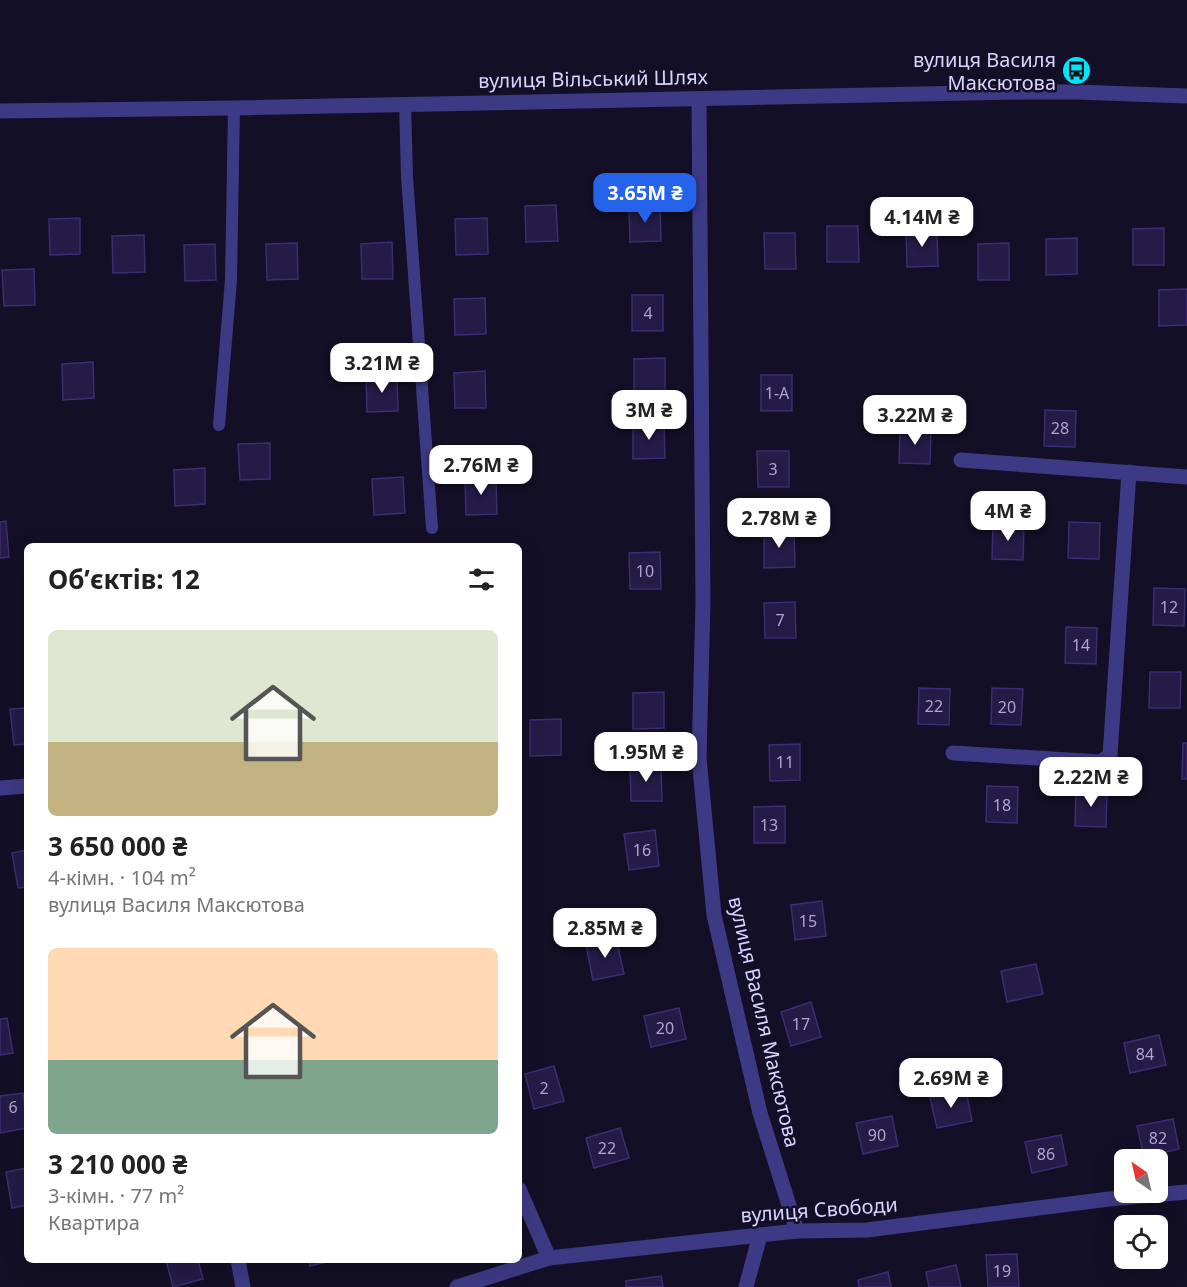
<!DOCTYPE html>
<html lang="uk">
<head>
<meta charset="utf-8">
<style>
  :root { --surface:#fff; --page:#f2f2f2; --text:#222; --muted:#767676; --accent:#2563eb }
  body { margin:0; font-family:"Noto Sans",sans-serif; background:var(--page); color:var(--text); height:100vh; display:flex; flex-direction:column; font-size:22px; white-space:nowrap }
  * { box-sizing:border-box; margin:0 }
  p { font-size:20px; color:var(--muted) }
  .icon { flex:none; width:33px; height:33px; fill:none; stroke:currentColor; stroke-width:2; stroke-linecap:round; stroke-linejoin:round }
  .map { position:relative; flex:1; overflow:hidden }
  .drawer { position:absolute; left:24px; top:543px; width:498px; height:720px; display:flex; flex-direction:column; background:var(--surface); border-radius:9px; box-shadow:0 6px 24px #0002 }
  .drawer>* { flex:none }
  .needle { width:39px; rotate:326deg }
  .controls { position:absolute; left:1114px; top:1149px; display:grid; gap:12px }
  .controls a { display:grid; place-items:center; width:54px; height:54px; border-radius:9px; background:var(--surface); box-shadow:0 6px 24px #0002; font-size:30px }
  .price { position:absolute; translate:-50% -51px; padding:0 14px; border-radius:12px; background:#fff; color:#222; font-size:20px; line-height:39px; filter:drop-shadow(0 2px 3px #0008) }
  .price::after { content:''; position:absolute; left:50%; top:36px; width:18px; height:14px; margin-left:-9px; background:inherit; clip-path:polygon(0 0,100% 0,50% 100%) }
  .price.selected { background:var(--accent); color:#fff }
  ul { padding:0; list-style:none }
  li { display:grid; align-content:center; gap:12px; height:318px; padding:0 24px }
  li span { display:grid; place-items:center; height:186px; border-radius:9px; color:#555 }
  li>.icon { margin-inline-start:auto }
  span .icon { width:108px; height:108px; fill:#fffc; stroke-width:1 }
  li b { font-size:26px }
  h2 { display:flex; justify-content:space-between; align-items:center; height:72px; padding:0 24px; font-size:26px }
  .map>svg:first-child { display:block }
  .building { fill:#241b47; stroke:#3b2d73; stroke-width:1.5 }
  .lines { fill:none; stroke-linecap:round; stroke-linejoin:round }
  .service { stroke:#3d3a85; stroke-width:12 }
  .minor { stroke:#3d3a85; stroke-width:15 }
  .tertiary { stroke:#3d3a85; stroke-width:15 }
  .labels { text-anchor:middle; stroke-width:5; stroke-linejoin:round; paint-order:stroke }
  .number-label { font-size:16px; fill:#aca6d1 }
  .poi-label { font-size:20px; fill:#d9d4ff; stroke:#130f26; text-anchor:end }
  .street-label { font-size:20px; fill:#d9d4ff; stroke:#130f26 }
</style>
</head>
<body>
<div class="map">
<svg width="1187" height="1287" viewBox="0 0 1187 1287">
  <rect width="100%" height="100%" fill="#130f26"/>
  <g class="building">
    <polygon points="556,205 558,241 526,242 525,206"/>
    <polygon points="660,205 661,241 630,242 629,206"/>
    <polygon points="80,218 80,254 50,255 49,219"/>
    <polygon points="487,218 488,254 456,255 455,219"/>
    <polygon points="827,226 858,226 859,262 827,262"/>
    <polygon points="1164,228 1164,265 1133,265 1133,229"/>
    <polygon points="906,230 937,230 938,266 907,267"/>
    <polygon points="764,233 795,233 796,269 765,269"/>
    <polygon points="144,235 145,272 113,273 112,236"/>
    <polygon points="1077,238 1077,274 1046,275 1046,239"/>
    <polygon points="392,242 393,279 362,279 361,244"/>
    <polygon points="297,243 298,279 267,280 266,244"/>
    <polygon points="1009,243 1009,280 978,280 978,244"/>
    <polygon points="215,244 216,280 185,281 184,245"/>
    <polygon points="34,269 35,305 4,306 2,270"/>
    <polygon points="1187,289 1187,325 1159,326 1159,290"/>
    <rect x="632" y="295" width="31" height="36"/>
    <polygon points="485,298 486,334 455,335 454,299"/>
    <polygon points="665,358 665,394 634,395 634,359"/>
    <polygon points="93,362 94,398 63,400 62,364"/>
    <polygon points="485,371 486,408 455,408 454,373"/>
    <polygon points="397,375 398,411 367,412 366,376"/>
    <rect x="761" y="375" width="31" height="36"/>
    <polygon points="1045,410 1076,411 1075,447 1044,446"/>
    <polygon points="664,422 665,458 633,459 633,423"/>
    <polygon points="900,427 931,428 930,464 899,463"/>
    <polygon points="270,443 270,479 240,480 238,444"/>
    <polygon points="757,451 789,451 789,487 758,487"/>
    <polygon points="205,468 205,504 175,506 174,470"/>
    <polygon points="403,477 405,513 374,515 372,479"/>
    <polygon points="496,478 497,514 466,515 465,479"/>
    <polygon points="6,521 9,557 0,558 0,522"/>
    <polygon points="1069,522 1100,523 1099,559 1068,558"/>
    <polygon points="993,523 1024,524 1023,560 992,559"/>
    <polygon points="764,531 794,531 795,567 764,568"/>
    <polygon points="660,552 661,589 630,589 629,553"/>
    <polygon points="1154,588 1185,589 1184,626 1153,625"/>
    <polygon points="795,602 796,638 765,638 764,603"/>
    <polygon points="1066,627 1097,628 1096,664 1065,663"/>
    <polygon points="1150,672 1181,672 1180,708 1149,708"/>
    <polygon points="919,688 950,689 949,725 918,724"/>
    <polygon points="992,688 1023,689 1021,725 991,724"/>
    <polygon points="664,692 664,728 633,729 633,693"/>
    <polygon points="27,708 27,744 14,745 10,709"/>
    <polygon points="561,719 561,755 530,756 530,720"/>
    <polygon points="1183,743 1187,743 1187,779 1182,779"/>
    <polygon points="800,744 800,780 770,781 769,745"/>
    <polygon points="661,764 662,801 631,801 630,765"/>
    <polygon points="987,786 1018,787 1017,823 986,822"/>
    <polygon points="1076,790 1107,790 1106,827 1075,826"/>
    <polygon points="785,806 785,843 754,843 754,807"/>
    <polygon points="655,830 659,866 629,870 624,834"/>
    <polygon points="27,850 27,887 18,888 12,853"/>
    <polygon points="822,901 826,936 795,940 791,905"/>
    <polygon points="616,938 624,974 593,980 586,945"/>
    <polygon points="1036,964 1043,994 1007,1002 1001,971"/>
    <polygon points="811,1002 821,1037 791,1046 781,1012"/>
    <polygon points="679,1008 686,1039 651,1047 644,1016"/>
    <polygon points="7,1018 13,1053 0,1055 0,1019"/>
    <polygon points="1159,1035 1166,1065 1130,1073 1124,1043"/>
    <polygon points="554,1066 564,1101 534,1109 525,1074"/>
    <polygon points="966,1091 972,1121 937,1128 930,1098"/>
    <polygon points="23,1093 27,1128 0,1133 0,1096"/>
    <polygon points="892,1116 898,1146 863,1154 856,1123"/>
    <polygon points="1173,1119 1179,1149 1144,1157 1137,1126"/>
    <polygon points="620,1128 629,1158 594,1168 586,1138"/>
    <polygon points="1061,1135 1067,1165 1032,1173 1025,1142"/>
    <polygon points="27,1168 27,1205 12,1208 6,1172"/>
    <polygon points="1120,1230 1125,1230 1125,1258 1152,1258 1153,1264 1122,1266"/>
    <polygon points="1017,1254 1019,1287 988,1287 986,1255"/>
    <polygon points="166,1260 198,1260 203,1279 173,1287"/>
    <polygon points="309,1260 334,1260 310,1266"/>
    <polygon points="956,1265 961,1287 929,1287 926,1272"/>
    <polygon points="888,1272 891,1287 859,1287 858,1280"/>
    <polygon points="661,1276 663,1287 626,1287 626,1281"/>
  </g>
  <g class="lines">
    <g class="service">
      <polyline points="405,103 407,176 432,528"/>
      <polyline points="219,425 231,280 234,108"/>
    </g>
    <g class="minor">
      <polyline points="699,99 703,603 699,758 714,915 760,1113 797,1231"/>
      <polyline points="961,460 1187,477"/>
      <polyline points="953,753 1101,762 1110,755 1129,472"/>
      <polyline points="0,788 27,786"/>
      <polyline points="519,1189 549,1258"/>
      <polyline points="238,1260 243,1287"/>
      <polyline points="457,1287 549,1258 797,1231 867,1230 1109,1199 1187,1192"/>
      <polyline points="746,1287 760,1235"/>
    </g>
    <polyline class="tertiary" points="0,111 234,108 1023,92 1076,92 1187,96"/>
  </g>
  <defs>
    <symbol id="bus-disc" viewBox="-11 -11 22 22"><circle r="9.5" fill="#00e5ff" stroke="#130f26"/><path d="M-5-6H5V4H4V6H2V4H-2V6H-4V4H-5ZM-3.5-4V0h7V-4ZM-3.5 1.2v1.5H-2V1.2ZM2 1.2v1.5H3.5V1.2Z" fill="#111"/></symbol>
  </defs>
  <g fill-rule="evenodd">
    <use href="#bus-disc" x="1060" y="54" width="33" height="33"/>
  </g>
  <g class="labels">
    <g class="number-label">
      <text x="648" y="319">4</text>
      <text x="777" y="399">1-А</text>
      <text x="1060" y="434">28</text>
      <text x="773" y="475">3</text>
      <text x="645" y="577">10</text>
      <text x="1169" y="613">12</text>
      <text x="780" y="626">7</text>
      <text x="1081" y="651">14</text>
      <text x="934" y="712">22</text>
      <text x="1007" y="713">20</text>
      <text x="785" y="768">11</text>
      <text x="1002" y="811">18</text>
      <text x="769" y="831">13</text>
      <text x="642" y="856">16</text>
      <text x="808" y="927">15</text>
      <text x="801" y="1030">17</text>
      <text x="665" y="1034">20</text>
      <text x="1145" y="1060">84</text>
      <text x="544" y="1094">2</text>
      <text x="13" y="1113">6</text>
      <text x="877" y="1141">90</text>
      <text x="1158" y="1144">82</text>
      <text x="607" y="1154">22</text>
      <text x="1046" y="1160">86</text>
      <text x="1002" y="1277">19</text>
    </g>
    <g class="poi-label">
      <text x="1056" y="67">вулиця Василя<tspan x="1056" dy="23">Максютова</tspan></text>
    </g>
    <g class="street-label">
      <text transform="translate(593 79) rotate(-1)" y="7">вулиця Вільський Шлях</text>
      <text transform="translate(764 1022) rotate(77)" y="7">вулиця Василя Максютова</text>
      <text transform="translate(819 1210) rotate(-4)" y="7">вулиця Свободи</text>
    </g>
  </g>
</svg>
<div class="controls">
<a><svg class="needle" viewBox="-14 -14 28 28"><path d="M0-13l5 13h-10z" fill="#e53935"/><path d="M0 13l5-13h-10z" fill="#767676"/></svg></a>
<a><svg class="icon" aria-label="locate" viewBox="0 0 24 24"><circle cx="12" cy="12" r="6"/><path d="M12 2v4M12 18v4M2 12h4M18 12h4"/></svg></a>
</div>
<b class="price selected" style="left:645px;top:224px">3.65M ₴</b>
<b class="price" style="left:922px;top:248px">4.14M ₴</b>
<b class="price" style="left:382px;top:394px">3.21M ₴</b>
<b class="price" style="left:649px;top:441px">3M ₴</b>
<b class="price" style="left:915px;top:446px">3.22M ₴</b>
<b class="price" style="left:481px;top:496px">2.76M ₴</b>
<b class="price" style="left:1008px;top:542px">4M ₴</b>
<b class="price" style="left:779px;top:549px">2.78M ₴</b>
<b class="price" style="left:646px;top:783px">1.95M ₴</b>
<b class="price" style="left:1091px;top:808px">2.22M ₴</b>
<b class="price" style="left:605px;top:959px">2.85M ₴</b>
<b class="price" style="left:951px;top:1109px">2.69M ₴</b>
<section class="drawer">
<h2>Об’єктів: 12<svg class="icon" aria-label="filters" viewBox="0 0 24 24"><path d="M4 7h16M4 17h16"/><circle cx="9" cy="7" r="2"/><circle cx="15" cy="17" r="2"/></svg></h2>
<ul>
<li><span style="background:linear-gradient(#dfe7d0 60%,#c2b280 0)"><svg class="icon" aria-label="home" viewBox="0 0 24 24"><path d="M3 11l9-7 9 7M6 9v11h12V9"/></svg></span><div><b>3 650 000 ₴</b><p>4-кімн. · 104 m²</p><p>вулиця Василя Максютова</p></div></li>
<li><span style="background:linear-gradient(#ffd9b3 60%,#7fa58c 0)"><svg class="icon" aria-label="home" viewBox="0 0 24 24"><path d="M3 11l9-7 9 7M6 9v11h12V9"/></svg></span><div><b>3 210 000 ₴</b><p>3-кімн. · 77 m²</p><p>Квартира</p></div></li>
</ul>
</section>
</div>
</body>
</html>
